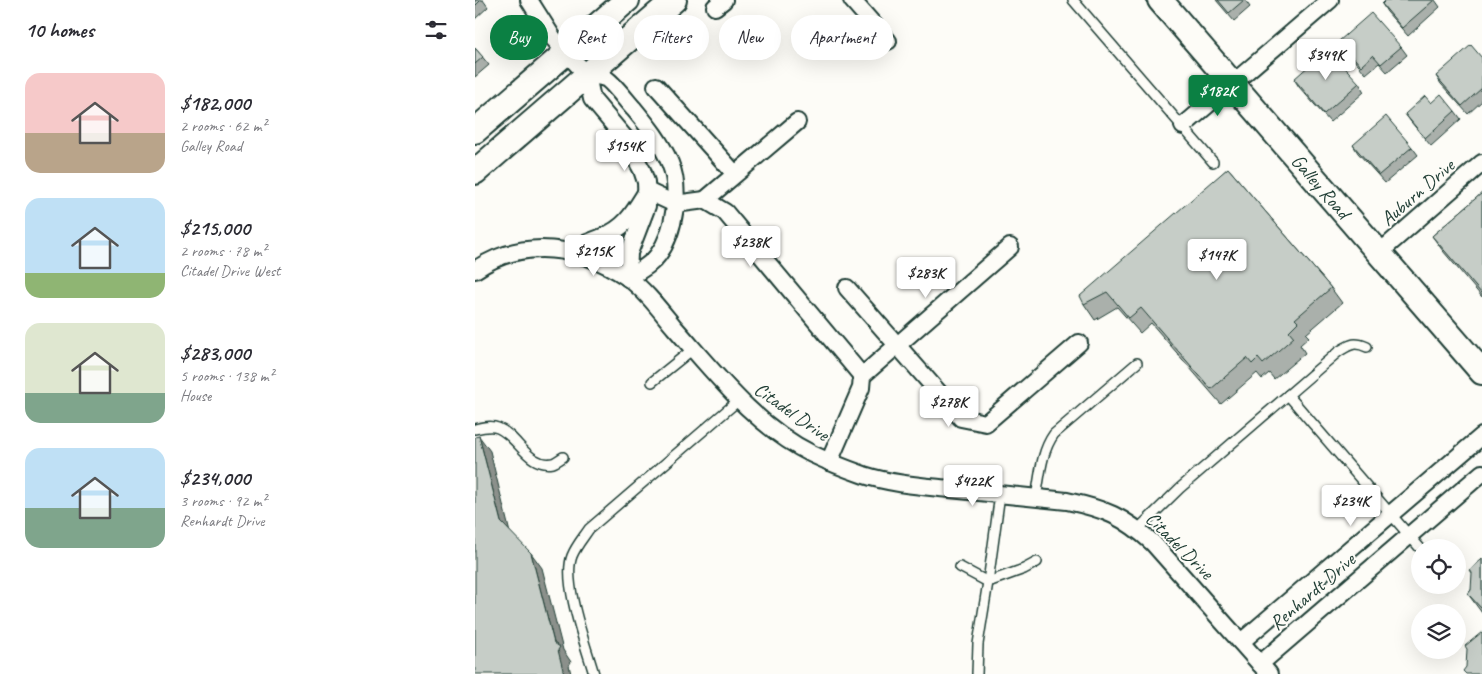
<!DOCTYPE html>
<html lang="en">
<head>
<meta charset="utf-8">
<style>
  :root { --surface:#fff; --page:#f7f7f7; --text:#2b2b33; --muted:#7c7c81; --accent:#0b8043 }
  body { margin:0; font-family:Caveat,sans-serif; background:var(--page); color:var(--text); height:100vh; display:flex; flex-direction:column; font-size:19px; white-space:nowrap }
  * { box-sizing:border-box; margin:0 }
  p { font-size:16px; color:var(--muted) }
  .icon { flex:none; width:28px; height:28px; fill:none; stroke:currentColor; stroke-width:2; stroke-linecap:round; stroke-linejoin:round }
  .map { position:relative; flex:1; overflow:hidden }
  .side { display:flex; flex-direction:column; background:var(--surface); width:475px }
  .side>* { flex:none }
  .top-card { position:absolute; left:15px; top:15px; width:475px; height:45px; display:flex; gap:10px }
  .fabs { position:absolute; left:936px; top:539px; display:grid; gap:10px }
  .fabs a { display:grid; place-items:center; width:55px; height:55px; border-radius:50%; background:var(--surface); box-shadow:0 5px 20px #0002; font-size:25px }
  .price { position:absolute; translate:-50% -42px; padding:0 11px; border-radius:5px; background:#fff; color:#222; font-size:16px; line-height:32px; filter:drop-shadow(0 1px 2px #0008) }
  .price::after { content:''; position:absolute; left:50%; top:30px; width:15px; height:11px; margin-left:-8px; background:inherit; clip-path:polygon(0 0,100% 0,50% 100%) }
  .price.selected { background:var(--accent); color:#fff }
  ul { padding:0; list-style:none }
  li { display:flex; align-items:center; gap:15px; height:125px; padding:0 25px }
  li span { display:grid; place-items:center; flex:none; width:140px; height:100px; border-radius:15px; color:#555 }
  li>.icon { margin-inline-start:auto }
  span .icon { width:60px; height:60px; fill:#fffc; stroke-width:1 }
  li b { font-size:21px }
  h2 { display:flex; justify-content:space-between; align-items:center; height:60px; padding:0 25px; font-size:21px }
  .chip { padding:0 18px; border-radius:22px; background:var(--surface); box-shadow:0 5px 20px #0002; font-size:18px; line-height:45px }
  .chip.selected { background:var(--accent); color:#fff }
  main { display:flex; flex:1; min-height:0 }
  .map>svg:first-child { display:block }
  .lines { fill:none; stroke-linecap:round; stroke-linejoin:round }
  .service-casing { stroke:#1f3d34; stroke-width:12 }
  .minor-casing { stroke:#1f3d34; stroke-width:20 }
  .secondary-casing { stroke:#1f3d34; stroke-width:28 }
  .service { stroke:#fdfcf7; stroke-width:9 }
  .minor { stroke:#fdfcf7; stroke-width:16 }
  .secondary { stroke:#fdfcf7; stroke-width:24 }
  .wall { fill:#aab0ab; stroke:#1f3d34 }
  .shaded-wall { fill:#8b908b; stroke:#1f3d34 }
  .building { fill:#c6cdc7; stroke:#1f3d34 }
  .labels { text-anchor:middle; stroke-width:4; stroke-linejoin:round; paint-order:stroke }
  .street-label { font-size:20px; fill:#1f3d34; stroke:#fdfcf7 }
</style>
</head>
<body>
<main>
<section class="side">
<h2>10 homes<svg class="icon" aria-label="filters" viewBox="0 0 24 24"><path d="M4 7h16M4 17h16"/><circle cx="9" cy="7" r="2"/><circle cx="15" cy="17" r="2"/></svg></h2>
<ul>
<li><span style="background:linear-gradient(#f6c9c9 60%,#b9a48a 0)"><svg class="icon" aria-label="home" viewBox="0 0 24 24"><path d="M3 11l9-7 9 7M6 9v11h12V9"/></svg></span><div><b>$182,000</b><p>2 rooms · 62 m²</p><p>Galley Road</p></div></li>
<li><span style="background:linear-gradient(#bfe0f5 75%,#8fb573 0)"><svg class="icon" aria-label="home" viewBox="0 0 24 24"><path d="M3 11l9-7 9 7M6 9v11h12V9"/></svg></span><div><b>$215,000</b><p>2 rooms · 78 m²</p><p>Citadel Drive West</p></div></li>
<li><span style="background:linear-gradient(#dfe7d0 70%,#7fa58c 0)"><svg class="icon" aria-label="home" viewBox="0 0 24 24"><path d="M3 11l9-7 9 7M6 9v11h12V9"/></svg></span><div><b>$283,000</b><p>5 rooms · 138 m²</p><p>House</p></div></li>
<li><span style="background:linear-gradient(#bfe0f5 60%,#7fa58c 0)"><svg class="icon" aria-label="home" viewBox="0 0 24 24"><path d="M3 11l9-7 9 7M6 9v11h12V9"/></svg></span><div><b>$234,000</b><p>3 rooms · 92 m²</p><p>Renhardt Drive</p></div></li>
</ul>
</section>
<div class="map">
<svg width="1007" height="674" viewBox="0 0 1007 674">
  <rect width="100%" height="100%" fill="#fdfcf7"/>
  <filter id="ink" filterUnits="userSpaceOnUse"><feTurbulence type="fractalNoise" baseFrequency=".02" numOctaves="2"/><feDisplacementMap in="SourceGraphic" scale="10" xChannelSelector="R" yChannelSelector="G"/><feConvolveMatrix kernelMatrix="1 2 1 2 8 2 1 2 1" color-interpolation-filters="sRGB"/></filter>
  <g filter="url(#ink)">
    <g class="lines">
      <defs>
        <g id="service">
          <polyline points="598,0 738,162"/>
          <polyline points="177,382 218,349"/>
          <polyline points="813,395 945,548"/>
          <path d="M0,429c8,-2 16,-4 23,-1 20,8 30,40 55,35 3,-1 7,-4 10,-6"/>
          <path d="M561,498c4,-22 5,-46 18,-64l83,-71"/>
          <path d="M663,529l42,-41 158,-136c12,-7 15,-11 29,-5"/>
          <polyline points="485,567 513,582 549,569 562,562"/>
          <path d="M119,674c-8,-28 -32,-92 -22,-118 4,-10 11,-18 17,-27l150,-129"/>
          <polyline points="502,674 503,644 513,582 525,494"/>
        </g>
        <g id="minor">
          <polyline points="54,0 78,38 112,75"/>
          <polyline points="377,0 413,41"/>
          <polyline points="240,7 249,0"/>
          <path d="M112,75c6,1 13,1 18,3 7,3 23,25 29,31 14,17 27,33 36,54 11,26 5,69 -12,92 -7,10 -19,16 -30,23"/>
          <polyline points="112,75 117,99 149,137 167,170 171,182 172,206 154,253 153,278"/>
          <polyline points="181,86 260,174"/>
          <polyline points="322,122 230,200 250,212 387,376 386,388 354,462"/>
          <polyline points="708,126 855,0"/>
          <path d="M95,251c10,-6 21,-9 32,-14 24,-9 32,-25 45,-46l28,13 30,-4"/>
          <polyline points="904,253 1007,163"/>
          <path d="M0,270c48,-33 106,-24 152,7 18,13 33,33 47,50 41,46 81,99 138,127 17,8 35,15 52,21 28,9 58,11 86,14 39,4 78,8 117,12 38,8 56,15 86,42l116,131"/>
          <polyline points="372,288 486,418 511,423 604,343"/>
          <polyline points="387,376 535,247"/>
          <polyline points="766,642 1007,436"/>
          <polyline points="785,664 1007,473"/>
        </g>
        <g id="secondary">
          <polyline points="685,0 1007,372"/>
          <polyline points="0,131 152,0"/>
          <polyline points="0,172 199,0"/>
        </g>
      </defs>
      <use href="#service" class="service-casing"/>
      <use href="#minor" class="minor-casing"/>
      <use href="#secondary" class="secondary-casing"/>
      <use href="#service" class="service"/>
      <use href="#minor" class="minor"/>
      <use href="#secondary" class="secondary"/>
    </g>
    <g class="wall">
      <polygon points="0,0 8,0 13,7 0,19"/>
      <polygon points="741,0 770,0 775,7 759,21"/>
      <polygon points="911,0 960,0 965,7 933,36 912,12 907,4"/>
      <polygon points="864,41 926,47 932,55 912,72 904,63 891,74 869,49"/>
      <polygon points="0,48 14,65 0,77"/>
      <polygon points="1007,58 1007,101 993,114 966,84 961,76"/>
      <polygon points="819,79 884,83 889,92 855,122 824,87"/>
      <polygon points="956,103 980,111 986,119 956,146 936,122 930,114"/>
      <polygon points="878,145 937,147 943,155 910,183 883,153"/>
      <polygon points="753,168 856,288 867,303 831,334 834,337 825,345 830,353 799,379 794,373 787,379 782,373 746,404 676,323 665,333 642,307 620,320 609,304"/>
      <polygon points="1007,193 1007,297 968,251 957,236"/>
      <polygon points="1007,559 1007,613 993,594 996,590"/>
    </g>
    <g class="shaded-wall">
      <polygon points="4,436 15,451 36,537 26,522"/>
      <polygon points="56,553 67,568 88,650 96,662 94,665 96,674 89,674 79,643"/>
    </g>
    <g class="building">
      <polygon points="0,0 6,0 0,6"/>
      <polygon points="743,0 769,0 754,13"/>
      <polygon points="911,0 959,0 927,28 907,4"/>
      <polygon points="896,13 926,47 906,64 898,55 886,66 864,41"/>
      <polygon points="996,45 1007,58 1007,88 987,106 961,76"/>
      <polygon points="0,48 8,57 0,64"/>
      <polygon points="853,49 884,83 849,114 819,79"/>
      <polygon points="966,94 980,111 950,138 930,114 950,96 956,103"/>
      <polygon points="911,116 937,147 904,175 878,145"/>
      <polygon points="753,168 856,288 820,319 823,322 814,331 819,337 788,364 783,358 777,364 772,358 736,389 666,308 654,318 632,292 609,304 605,296"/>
      <polygon points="1007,193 1007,294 957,236"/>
      <polygon points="4,436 26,522 56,553 79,643 85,647 83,650 89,674 0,674 0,437"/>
      <polygon points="1007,559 1007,609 993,594 996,590 997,573 995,570"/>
      <polygon points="1007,632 1007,674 991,674 988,671 991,667 992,649 990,646"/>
    </g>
  </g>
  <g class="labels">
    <g class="street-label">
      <text transform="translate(846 186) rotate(49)" y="7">Galley Road</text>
      <text transform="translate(942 192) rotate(-41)" y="7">Auburn Drive</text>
      <text transform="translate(317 411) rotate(35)" y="7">Citadel Drive</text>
      <text transform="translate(705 545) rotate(45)" y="7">Citadel Drive</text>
      <text transform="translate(837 591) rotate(-41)" y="7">Renhardt Drive</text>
    </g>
  </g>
</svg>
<div class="fabs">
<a><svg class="icon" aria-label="locate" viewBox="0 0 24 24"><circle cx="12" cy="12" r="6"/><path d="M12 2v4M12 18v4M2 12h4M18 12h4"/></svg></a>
<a><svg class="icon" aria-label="layers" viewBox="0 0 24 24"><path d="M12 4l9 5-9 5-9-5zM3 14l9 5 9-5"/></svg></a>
</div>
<b class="price" style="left:851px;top:81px">$349K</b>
<b class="price selected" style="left:743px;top:117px">$182K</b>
<b class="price" style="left:150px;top:172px">$154K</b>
<b class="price" style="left:276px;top:268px">$238K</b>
<b class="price" style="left:119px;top:277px">$215K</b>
<b class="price" style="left:742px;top:281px">$147K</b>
<b class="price" style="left:451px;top:299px">$283K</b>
<b class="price" style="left:474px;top:428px">$278K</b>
<b class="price" style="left:498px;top:507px">$422K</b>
<b class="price" style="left:876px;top:527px">$234K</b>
<div class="top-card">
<a class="chip selected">Buy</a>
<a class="chip">Rent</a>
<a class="chip">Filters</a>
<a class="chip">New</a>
<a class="chip">Apartment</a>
</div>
</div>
</main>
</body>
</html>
